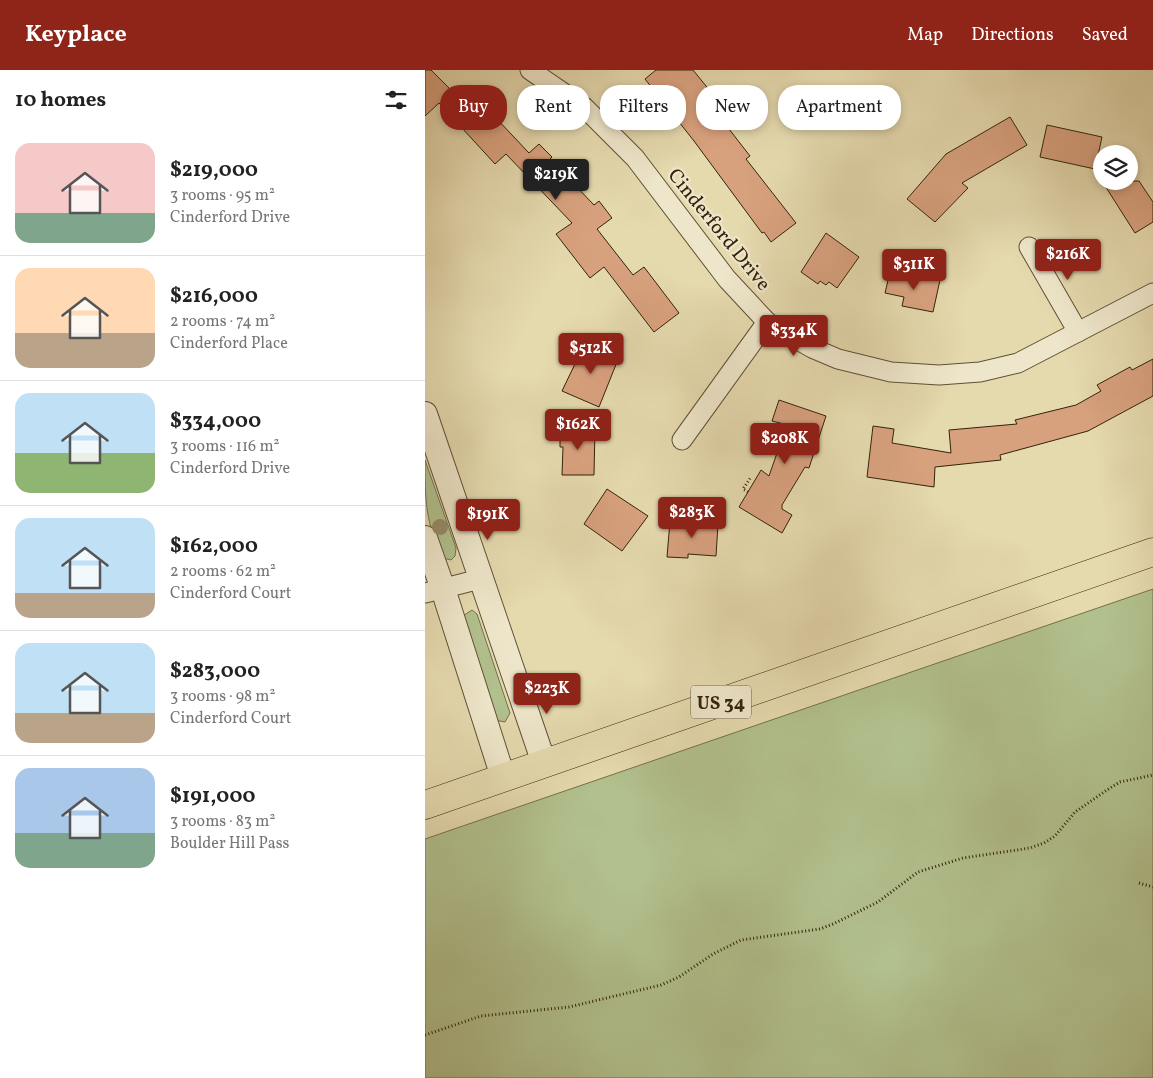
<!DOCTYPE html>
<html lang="en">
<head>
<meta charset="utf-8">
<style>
  :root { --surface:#fff; --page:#f2f2f2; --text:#222; --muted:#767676; --line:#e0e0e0; --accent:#8f2418 }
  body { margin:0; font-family:Vollkorn,serif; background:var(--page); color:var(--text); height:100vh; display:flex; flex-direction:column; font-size:19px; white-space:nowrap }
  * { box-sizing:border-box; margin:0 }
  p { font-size:16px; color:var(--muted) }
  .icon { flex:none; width:28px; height:28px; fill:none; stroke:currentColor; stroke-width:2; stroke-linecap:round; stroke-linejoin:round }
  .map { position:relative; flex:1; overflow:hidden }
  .side { display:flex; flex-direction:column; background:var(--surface); width:425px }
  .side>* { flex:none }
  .guide { position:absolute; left:15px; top:15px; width:475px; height:45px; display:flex; gap:10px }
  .fabs { position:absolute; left:668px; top:75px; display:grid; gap:10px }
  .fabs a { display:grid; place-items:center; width:45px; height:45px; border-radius:50%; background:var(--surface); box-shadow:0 2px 8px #0003; font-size:25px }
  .price { position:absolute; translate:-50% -42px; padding:0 11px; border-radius:5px; background:var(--accent); color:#fff; font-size:16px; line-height:32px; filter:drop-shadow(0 1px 2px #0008) }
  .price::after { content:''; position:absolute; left:50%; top:30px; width:15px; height:11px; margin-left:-8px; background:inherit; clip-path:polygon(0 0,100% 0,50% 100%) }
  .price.on { background:#222; color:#fff }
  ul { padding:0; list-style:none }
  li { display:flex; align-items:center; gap:15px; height:125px; padding:0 15px }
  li+li { border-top:1px solid var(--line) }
  li span { display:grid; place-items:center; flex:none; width:140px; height:100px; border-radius:15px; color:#555 }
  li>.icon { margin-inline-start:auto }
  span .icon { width:60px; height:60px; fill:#fffc; stroke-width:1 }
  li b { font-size:21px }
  h2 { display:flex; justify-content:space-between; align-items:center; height:60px; padding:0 15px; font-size:21px }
  .tag { padding:0 18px; border-radius:20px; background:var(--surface); box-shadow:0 2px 8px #0003; font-size:18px; line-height:45px }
  .tag.on { background:var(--accent); color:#fff }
  header { display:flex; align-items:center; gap:30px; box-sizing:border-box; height:70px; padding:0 25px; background:var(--accent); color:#fff }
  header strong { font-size:24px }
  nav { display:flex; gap:28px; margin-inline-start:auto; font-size:18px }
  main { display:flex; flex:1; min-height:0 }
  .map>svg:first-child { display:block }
  .green { fill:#b1c08d; stroke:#72724c }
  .building { fill:#d8a17e; stroke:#34230b }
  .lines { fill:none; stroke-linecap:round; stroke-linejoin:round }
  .minor-casing { stroke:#605034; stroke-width:21 }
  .tertiary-casing { stroke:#605034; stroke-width:26 }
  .primary-casing { stroke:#34230b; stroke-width:29 }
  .path { stroke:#34230b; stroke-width:3; stroke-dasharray:1 2.5; stroke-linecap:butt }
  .minor { stroke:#eee6ca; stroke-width:19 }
  .tertiary { stroke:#eee6ca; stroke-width:24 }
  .primary { stroke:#e5d9ae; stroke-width:28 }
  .tree { fill:#958a66 }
  .labels { text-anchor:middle; stroke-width:4.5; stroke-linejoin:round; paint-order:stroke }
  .shield { fill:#eee6ca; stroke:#6c5e44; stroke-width:1 }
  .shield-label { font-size:19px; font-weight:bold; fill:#34230b }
  .street-label { font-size:20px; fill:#34230b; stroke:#eee6ca }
</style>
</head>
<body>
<header>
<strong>Keyplace</strong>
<nav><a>Map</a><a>Directions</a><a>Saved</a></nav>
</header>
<main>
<section class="side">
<h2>10 homes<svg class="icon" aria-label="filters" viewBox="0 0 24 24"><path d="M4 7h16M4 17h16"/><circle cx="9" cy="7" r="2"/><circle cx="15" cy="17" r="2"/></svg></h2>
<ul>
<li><span style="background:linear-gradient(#f6c9c9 70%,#7fa58c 0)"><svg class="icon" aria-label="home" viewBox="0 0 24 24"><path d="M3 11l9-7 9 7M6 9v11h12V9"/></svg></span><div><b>$219,000</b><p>3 rooms · 95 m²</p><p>Cinderford Drive</p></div></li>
<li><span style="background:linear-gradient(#ffd9b3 65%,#b9a48a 0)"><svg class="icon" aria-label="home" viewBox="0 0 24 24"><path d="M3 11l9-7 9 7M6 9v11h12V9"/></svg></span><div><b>$216,000</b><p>2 rooms · 74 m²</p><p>Cinderford Place</p></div></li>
<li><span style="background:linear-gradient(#bfe0f5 60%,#8fb573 0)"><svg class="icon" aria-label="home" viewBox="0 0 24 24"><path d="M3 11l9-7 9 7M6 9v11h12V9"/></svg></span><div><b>$334,000</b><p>3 rooms · 116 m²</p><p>Cinderford Drive</p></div></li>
<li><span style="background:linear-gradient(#bfe0f5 75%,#b9a48a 0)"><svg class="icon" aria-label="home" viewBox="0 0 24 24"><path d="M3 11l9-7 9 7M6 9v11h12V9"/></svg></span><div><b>$162,000</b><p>2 rooms · 62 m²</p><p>Cinderford Court</p></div></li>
<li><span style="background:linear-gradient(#bfe0f5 70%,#b9a48a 0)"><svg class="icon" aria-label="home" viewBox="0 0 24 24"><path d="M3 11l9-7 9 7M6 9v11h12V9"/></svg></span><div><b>$283,000</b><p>3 rooms · 98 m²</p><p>Cinderford Court</p></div></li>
<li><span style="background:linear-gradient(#a9c7e8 65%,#7fa58c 0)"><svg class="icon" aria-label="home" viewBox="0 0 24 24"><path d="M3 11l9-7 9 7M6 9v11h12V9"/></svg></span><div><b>$191,000</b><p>3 rooms · 83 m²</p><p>Boulder Hill Pass</p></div></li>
</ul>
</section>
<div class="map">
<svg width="728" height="1008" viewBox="0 0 728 1008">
  <rect width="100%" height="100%" fill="#e5d9ae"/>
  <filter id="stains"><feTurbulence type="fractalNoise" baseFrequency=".004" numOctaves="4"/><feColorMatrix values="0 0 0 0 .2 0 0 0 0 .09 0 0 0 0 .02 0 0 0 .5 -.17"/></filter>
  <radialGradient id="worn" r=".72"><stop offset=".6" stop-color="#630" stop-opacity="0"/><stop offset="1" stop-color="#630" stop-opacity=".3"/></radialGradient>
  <g class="green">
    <path d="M0,390l31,88 -1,8 -4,4 -8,-2c-18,-35 -18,-60 -18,-98z"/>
    <polygon points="728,519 728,1008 0,1008 0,769"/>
    <polygon points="47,540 52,544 85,643 80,652 70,650 38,546"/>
  </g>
  <g class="building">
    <polygon points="0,0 6,0 44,38 53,29 104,83 114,74 127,87 125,89 169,135 174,131 187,148 172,159 208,205 219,197 254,243 229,262 179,197 165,208 131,164 147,153 81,84 70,94 14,33 0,46"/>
    <polygon points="231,0 268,0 290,27 283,32 325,86 321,89 371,153 346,172 339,162 337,163 269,71 220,9"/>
    <polygon points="585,47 602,75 537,113 543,118 510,152 482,129 521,84"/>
    <polygon points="622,55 677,67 670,99 615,87"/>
    <polygon points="677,111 714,111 728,132 728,152 710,163"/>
    <polygon points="401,163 434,187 412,218 404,212 401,215 395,211 393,214 376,202"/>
    <polygon points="465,202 515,210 508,242 477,236 479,227 460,223"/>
    <polygon points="160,273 194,287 174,337 137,321"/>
    <polygon points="728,289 728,326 663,361 575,385 576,390 510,397 509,417 442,407 448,356 469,359 467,373 526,383 524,360 592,354 590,350 651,335 676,321 672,315 705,297 707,300"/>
    <polygon points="354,330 401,346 384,398 380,397 357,435 357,439 367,445 357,463 314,437 336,400 344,406 358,366 356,366 359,354 347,351"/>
    <polygon points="135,358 170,358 169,405 137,405 138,377 135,377"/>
    <polygon points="182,419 223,446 197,481 159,454"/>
    <polygon points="245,451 293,454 291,486 263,484 263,488 242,487"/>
  </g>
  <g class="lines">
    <defs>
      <g id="minor">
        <polyline points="105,0 159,37 210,88 302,209 342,252 387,278 413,289 466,302 514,305 555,302 593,293 728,223"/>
        <polyline points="604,177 653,262"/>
        <polyline points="257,370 342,252"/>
        <polyline points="0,523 55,509"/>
      </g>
      <g id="tertiary">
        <polyline points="0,344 119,693"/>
        <polyline points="0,468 18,519 78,707"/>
      </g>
      <polyline id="primary" points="0,735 728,482"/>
    </defs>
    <use href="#minor" class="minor-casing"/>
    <use href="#tertiary" class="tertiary-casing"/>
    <use href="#primary" class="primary-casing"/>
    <g class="path">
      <polyline points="323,422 318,419 326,407"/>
      <polyline points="714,813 728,817"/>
      <polyline points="0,965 56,946 144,937 236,915 254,907 288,884 316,870 395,859 408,854 453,832 493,802 538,788 605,778 619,773 630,766 650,742 682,720 695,712 728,705"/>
    </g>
    <use href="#minor" class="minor"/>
    <use href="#tertiary" class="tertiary"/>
    <use href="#primary" class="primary"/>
  </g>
  <circle class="tree" cx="15" cy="457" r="8"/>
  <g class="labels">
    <rect class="shield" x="266" y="615.5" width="60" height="33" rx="4"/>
    <g class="shield-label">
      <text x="296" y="639">US 34</text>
    </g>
    <g class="street-label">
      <text transform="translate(295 159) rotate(51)" y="7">Cinderford Drive</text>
    </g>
  </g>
  <rect width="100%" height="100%" filter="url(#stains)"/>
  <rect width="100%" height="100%" fill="url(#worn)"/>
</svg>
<div class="fabs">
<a><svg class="icon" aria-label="layers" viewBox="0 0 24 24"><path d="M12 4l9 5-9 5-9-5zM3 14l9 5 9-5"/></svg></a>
</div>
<b class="price on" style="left:131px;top:131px">$219K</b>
<b class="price" style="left:643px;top:211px">$216K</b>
<b class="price" style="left:489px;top:221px">$311K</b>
<b class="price" style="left:369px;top:287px">$334K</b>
<b class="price" style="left:166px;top:305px">$512K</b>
<b class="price" style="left:153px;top:381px">$162K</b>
<b class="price" style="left:360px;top:395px">$208K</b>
<b class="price" style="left:267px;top:469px">$283K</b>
<b class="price" style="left:63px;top:471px">$191K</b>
<b class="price" style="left:122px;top:645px">$223K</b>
<div class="guide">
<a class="tag on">Buy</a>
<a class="tag">Rent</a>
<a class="tag">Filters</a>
<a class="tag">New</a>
<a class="tag">Apartment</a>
</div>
</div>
</main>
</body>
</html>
